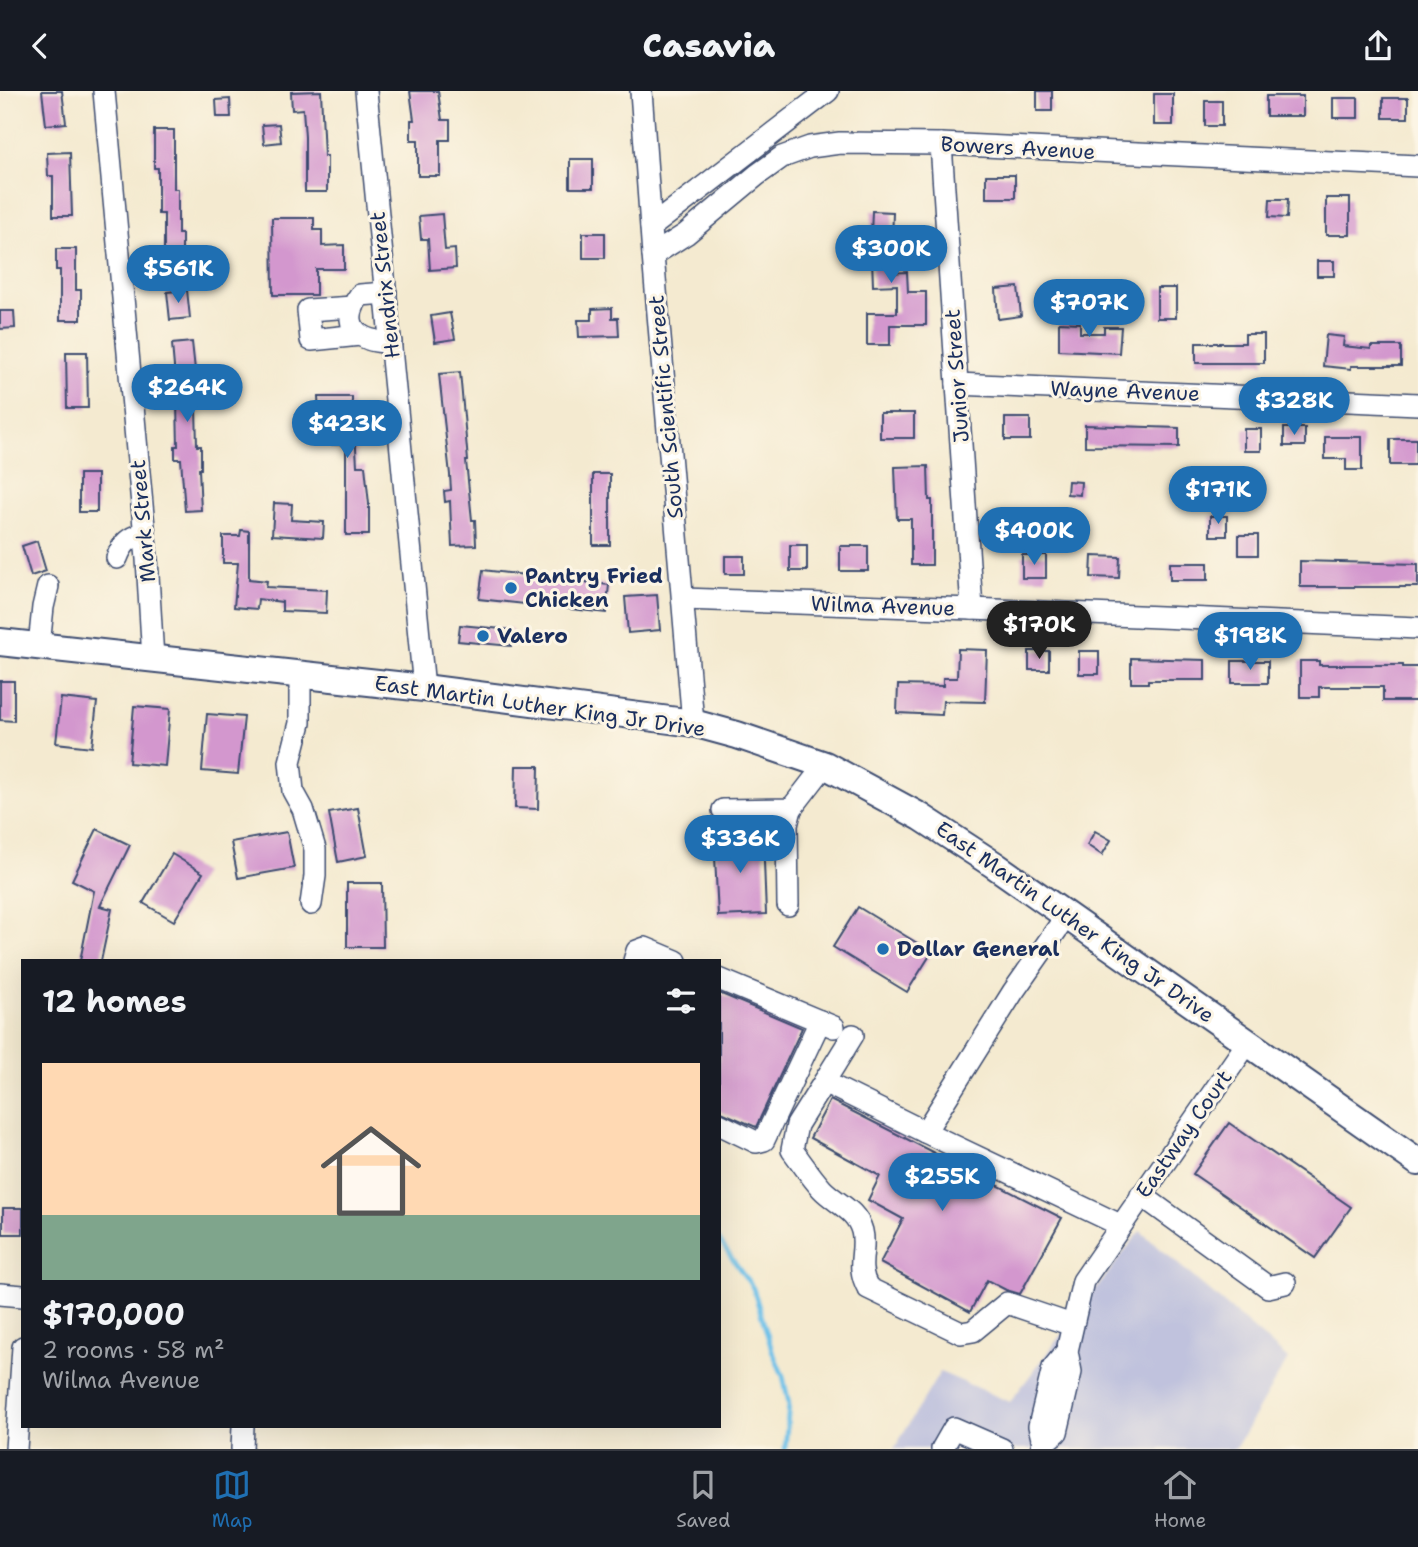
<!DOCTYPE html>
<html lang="en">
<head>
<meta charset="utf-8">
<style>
  :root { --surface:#171b24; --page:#20242c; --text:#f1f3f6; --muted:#9ea1a6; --line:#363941; --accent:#1f6fb2 }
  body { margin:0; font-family:"Shantell Sans",sans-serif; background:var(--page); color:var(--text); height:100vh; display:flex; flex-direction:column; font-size:26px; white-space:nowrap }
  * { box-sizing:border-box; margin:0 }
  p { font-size:23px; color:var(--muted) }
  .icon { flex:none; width:38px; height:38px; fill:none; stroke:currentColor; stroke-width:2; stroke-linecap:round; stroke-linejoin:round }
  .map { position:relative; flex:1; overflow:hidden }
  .drawer { position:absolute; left:21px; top:868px; width:700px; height:469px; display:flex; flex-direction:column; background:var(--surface); border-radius:0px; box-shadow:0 7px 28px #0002 }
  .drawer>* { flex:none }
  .price { position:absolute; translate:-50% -60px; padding:0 16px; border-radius:24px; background:var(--accent); color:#fff; font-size:23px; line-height:46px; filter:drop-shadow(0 2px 4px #0008) }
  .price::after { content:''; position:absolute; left:50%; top:42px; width:21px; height:16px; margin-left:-10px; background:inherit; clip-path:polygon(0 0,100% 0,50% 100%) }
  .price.current { background:#222; color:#fff }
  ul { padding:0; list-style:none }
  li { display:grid; align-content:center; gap:14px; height:371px; padding:0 21px }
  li+li { border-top:2px solid var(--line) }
  li span { display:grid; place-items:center; height:217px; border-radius:0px; color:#555 }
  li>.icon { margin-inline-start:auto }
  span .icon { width:126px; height:126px; fill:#fffc; stroke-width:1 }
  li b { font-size:30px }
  h2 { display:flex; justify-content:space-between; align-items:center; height:84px; padding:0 21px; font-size:30px }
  header { display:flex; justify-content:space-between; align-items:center; height:91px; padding:0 21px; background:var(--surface); font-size:32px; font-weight:800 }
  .tab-bar { display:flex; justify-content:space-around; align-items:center; height:98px; border-top:2px solid var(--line); background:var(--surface); font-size:19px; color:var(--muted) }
  .tab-bar a { display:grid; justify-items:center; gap:4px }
  .tab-bar .current { color:var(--accent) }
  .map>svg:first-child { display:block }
  .industrial { fill:#c0c2dd }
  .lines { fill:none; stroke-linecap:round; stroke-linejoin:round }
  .stream { stroke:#6dc1e9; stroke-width:4.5 }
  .building { fill:#d397ce }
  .minor-casing { stroke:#3c4b6f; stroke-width:24 }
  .major-casing { stroke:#3c4b6f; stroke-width:30 }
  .minor { stroke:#fff; stroke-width:21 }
  .major { stroke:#fff; stroke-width:26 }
  .poi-dot { fill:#1f6fb2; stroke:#fcf5e5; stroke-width:2.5 }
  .labels { text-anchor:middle; stroke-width:6; stroke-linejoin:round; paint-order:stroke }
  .street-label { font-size:21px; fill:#1b2f5e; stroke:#fcf5e5 }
  .poi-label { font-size:21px; font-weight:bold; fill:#1b2f5e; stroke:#fcf5e5; text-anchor:start }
</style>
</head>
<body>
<header><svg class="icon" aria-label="back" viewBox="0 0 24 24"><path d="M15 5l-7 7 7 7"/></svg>Casavia<svg class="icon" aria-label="share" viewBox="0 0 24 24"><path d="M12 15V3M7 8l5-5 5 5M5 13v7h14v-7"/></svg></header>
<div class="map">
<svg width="1418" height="1358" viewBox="0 0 1418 1358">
  <rect width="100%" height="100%" fill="#fcf5e5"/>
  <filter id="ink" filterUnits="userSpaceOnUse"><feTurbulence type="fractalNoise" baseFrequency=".0143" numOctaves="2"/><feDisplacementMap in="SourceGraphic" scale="14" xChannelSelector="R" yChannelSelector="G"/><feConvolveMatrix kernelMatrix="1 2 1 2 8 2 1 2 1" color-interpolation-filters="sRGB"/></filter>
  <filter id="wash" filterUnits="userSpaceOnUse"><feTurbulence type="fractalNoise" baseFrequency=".00686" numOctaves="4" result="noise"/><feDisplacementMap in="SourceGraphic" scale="28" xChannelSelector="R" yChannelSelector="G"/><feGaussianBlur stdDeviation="1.57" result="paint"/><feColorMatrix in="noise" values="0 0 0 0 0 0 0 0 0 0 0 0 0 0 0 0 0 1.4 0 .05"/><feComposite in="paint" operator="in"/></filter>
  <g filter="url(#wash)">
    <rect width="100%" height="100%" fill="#f4ead0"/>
    <polygon class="industrial" points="1140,1140 1288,1268 1235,1358 894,1358 940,1281 1010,1311"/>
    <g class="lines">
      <polyline class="stream" points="719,1149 753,1197 772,1259 783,1285 789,1313 785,1358"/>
    </g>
    <g id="blocks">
      <g class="building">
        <polygon points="42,0 62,0 66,32 46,34"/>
        <polygon points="321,0 324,65 327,65 327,101 305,101 305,46 303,18 292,19 291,1"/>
        <polygon points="410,0 438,0 442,29 450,29 450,49 440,49 440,85 418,85 418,49 411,49 411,29 414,29"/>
        <rect x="1037" y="0" width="15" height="20"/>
        <rect x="1154" y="3" width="19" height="31"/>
        <rect x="1266" y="5" width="37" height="20"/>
        <rect x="1333" y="7" width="25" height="20"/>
        <rect x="1383" y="7" width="25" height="20"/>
        <polygon points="230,8 231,26 217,26 216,9"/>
        <rect x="1205" y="10" width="17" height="25"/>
        <polygon points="279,33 281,51 264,53 262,34"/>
        <polygon points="154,39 174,39 174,98 178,98 178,143 182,143 182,166 164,166 164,123 158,123 158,77 154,77"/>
        <polygon points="70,61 72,125 53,125 53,85 48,85 47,62"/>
        <rect x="570" y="68" width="23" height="29"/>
        <rect x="986" y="84" width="29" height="23"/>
        <rect x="1326" y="107" width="24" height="37"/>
        <polygon points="1270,108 1288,108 1287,127 1269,126"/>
        <polygon points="872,120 893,121 891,182 907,181 908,201 926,201 926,234 890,234 890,254 867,254 867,222 897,222 897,194 873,195 872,167 870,167"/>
        <polygon points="442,123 445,159 455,158 456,177 430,179 428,148 421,148 419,125"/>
        <polygon points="272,127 314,127 314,139 322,139 322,155 344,154 344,178 316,178 316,204 273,204"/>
        <rect x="583" y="142" width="22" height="25"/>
        <polygon points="56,158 76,158 76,199 81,199 81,229 60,229 60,179 56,179"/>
        <rect x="1317" y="170" width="17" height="15"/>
        <polygon points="1018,196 1021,225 998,228 996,198"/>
        <rect x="1157" y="197" width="19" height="30"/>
        <polygon points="187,199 190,227 170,229 167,201"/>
        <polygon points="612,217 612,227 618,227 619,245 579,246 578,229 592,229 592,218"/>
        <polygon points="0,220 14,220 15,237 0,238"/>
        <polygon points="450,222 455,248 435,251 431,225"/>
        <polygon points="1059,231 1080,232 1080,242 1104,242 1104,236 1121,236 1119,262 1059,259"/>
        <polygon points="1245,243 1264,243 1264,272 1196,272 1196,252 1245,252"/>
        <polygon points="1326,244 1344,246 1343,255 1371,258 1371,255 1401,255 1401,275 1351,275 1351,278 1323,275"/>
        <polygon points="192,251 195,279 197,355 201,355 201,378 199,378 201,419 185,420 181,368 175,368 175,355 178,355 177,311 174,311 174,287 175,287 172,253"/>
        <polygon points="66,261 87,261 88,317 67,317"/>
        <polygon points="460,281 468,370 466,370 472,429 475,429 476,454 452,455 450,410 445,411 444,400 451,399 450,384 439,283"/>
        <polygon points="318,306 352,306 352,339 355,339 357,375 365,375 369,413 369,444 346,444 346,354 321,353"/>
        <rect x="880" y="322" width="34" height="25"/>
        <rect x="1005" y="327" width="25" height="22"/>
        <polygon points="1085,334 1179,337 1179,356 1085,355"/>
        <rect x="1284" y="337" width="21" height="18"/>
        <rect x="1244" y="338" width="17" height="22"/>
        <polygon points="1325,346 1362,346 1362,379 1346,379 1346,368 1325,368"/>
        <rect x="1390" y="348" width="26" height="26"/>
        <polygon points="928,375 929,409 932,409 932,474 911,474 911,428 897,428 895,376"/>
        <rect x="79" y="383" width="18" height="38"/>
        <rect x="593" y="383" width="17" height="71"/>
        <polygon points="1068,390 1081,391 1080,404 1067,403"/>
        <polygon points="274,412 292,413 291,429 324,431 323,447 272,444"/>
        <rect x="1210" y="425" width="17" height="20"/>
        <polygon points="241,439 249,440 249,488 267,490 266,496 327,499 326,522 282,520 282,511 258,508 257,518 234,516 238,472 223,472 223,445 240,445"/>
        <rect x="1239" y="444" width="19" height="20"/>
        <polygon points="37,450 46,480 31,485 22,455"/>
        <rect x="790" y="454" width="17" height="26"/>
        <rect x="840" y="455" width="28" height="25"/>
        <rect x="1022" y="464" width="24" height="23"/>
        <rect x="725" y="465" width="19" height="18"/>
        <polygon points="1092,465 1120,466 1119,487 1091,486"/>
        <polygon points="1300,470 1418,473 1418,496 1300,496"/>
        <rect x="1170" y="472" width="38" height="17"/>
        <polygon points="483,479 609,494 606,522 479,508"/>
        <polygon points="657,504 660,539 628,542 625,506"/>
        <polygon points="460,534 512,539 511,555 458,550"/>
        <polygon points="958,558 987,559 985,611 943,610 942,624 897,622 898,594 943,595 943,587 957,587"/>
        <rect x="1029" y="560" width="20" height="19"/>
        <rect x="1079" y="560" width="20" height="23"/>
        <polygon points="1131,567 1205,569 1205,589 1148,589 1148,592 1131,592"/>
        <rect x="1232" y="570" width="36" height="22"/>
        <polygon points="1300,570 1319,570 1319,574 1403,574 1403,576 1418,576 1418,610 1383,610 1383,596 1319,596 1319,606 1300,606"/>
        <polygon points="0,590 14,590 14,630 0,629"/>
        <polygon points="61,607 97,611 92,656 56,652"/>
        <polygon points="134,615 170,618 165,675 129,672"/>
        <polygon points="207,623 244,626 238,683 202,680"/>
        <polygon points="516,675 539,675 538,718 515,717"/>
        <polygon points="358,717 367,765 338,771 329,722"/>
        <polygon points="97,738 130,754 100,815 112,818 101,870 80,870 94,800 72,789"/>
        <polygon points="1095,740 1111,749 1102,764 1087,754"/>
        <polygon points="287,741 294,777 238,787 231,751"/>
        <polygon points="763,744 766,823 718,825 714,746"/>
        <polygon points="172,763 203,782 174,830 143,812"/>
        <polygon points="347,792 382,792 383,856 347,856"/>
        <polygon points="858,816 932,861 907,901 833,856"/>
        <polygon points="719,902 802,937 756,1036 719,1020"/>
        <polygon points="830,1009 1062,1127 1020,1203 1006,1199 987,1189 970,1221 880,1172 903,1128 868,1109 880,1085 810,1047"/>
        <polygon points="1229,1032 1351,1116 1315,1167 1193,1083"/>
        <rect x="3" y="1117" width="20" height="26"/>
      </g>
    </g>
  </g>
  <g filter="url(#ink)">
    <use href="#blocks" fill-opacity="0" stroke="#3c4b6f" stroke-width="2"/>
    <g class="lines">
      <defs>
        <g id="minor">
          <polyline points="104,0 147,468 153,568"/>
          <polyline points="366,0 424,597"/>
          <polyline points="641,0 653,164 693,632"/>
          <polyline points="941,53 972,518"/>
          <polyline points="651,136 828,0"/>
          <polyline points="653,164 686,143 757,84 782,66 810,56 840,52 941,53 1418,75"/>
          <path d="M386,202l-26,2c-22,30 -1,48 31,47"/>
          <polyline points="353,216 308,219 311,249 360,244"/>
          <polyline points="957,293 1418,313"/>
          <path d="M117,467c6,-16 12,-20 27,-25"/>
          <polyline points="683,508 972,518 1418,537"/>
          <polyline points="39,555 43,516 48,495"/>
          <polyline points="300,584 300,632 290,671 293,700 303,718 315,758 315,785 311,813"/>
          <polyline points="723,719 791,718 825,674"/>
          <polyline points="788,814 787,734 791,718"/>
          <polyline points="1067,824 1013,901 925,1041 1120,1134"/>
          <polyline points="634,870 637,860 645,857 676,870"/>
          <polyline points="719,888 834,936"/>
          <polyline points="824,991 853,944"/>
          <polyline points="719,1033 756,1051 764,1049 820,930"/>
          <path d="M925,1041l-101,-50 -27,43 -5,25c10,13 19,27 30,39 13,14 34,20 40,42 5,20 -7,34 6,57l93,45 12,-2 34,-28 65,22"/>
          <polyline points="1141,1104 1268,1196 1285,1192"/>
          <polyline points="0,1203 23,1205"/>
          <polyline points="1043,1352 1057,1341 1071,1281 1067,1260 1083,1190 1248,951"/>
          <polyline points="16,1358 23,1256"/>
          <polyline points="242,1358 243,1335"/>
          <polyline points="942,1358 954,1337 1002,1358"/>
          <polyline points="1041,1358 1043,1352 1039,1335 1053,1277 1067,1260"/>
        </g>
        <polyline id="major" points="0,551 424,597 693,632 737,644 825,674 921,726 993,773 1418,1071"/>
      </defs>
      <use href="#minor" class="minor-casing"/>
      <use href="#major" class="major-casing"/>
      <use href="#minor" class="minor"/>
      <use href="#major" class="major"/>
    </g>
  </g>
  <g class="poi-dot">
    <circle cx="511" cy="497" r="7"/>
    <circle cx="483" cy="545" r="7"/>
    <circle cx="883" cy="858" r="7"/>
  </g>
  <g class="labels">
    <g class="street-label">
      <text transform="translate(1018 57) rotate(3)" y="7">Bowers Avenue</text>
      <text transform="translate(385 194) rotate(-96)" y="7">Hendrix Street</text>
      <text transform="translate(957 285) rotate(-94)" y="7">Junior Street</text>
      <text transform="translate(1125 300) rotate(2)" y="7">Wayne Avenue</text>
      <text transform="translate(666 316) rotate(-95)" y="7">South Scientific Street</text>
      <text transform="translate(143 430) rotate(-95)" y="7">Mark Street</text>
      <text transform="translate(883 515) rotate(2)" y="7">Wilma Avenue</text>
      <text transform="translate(540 615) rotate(8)" y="7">East Martin Luther King Jr Drive</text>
      <text transform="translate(1075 831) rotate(35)" y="7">East Martin Luther King Jr Drive</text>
      <text transform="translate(1184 1043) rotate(-55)" y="7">Eastway Court</text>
    </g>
    <g class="poi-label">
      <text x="525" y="492">Pantry Fried<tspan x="525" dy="24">Chicken</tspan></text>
      <text x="497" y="552">Valero</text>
      <text x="897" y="865">Dollar General</text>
    </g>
  </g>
</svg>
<b class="price" style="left:891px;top:194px">$300K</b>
<b class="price" style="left:178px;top:214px">$561K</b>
<b class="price" style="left:1089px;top:248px">$707K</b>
<b class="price" style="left:187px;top:333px">$264K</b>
<b class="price" style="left:1294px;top:346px">$328K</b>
<b class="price" style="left:347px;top:369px">$423K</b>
<b class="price" style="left:1218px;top:435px">$171K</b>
<b class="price" style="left:1034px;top:476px">$400K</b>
<b class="price current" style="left:1039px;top:570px">$170K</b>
<b class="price" style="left:1250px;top:581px">$198K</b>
<b class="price" style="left:740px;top:784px">$336K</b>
<b class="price" style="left:942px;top:1122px">$255K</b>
<section class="drawer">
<h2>12 homes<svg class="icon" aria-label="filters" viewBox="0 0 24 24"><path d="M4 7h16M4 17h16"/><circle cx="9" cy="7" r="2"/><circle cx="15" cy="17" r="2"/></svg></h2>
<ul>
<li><span style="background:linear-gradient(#ffd9b3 70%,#7fa58c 0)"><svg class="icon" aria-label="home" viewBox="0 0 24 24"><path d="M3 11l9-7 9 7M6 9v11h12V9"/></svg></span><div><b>$170,000</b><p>2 rooms · 58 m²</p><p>Wilma Avenue</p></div></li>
</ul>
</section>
</div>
<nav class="tab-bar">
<a class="current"><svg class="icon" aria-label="map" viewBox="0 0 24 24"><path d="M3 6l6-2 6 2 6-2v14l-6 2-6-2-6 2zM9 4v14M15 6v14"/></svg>Map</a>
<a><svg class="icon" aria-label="saved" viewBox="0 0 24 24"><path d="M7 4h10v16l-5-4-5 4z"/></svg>Saved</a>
<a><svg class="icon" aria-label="home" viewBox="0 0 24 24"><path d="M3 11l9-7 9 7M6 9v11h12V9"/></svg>Home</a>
</nav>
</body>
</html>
